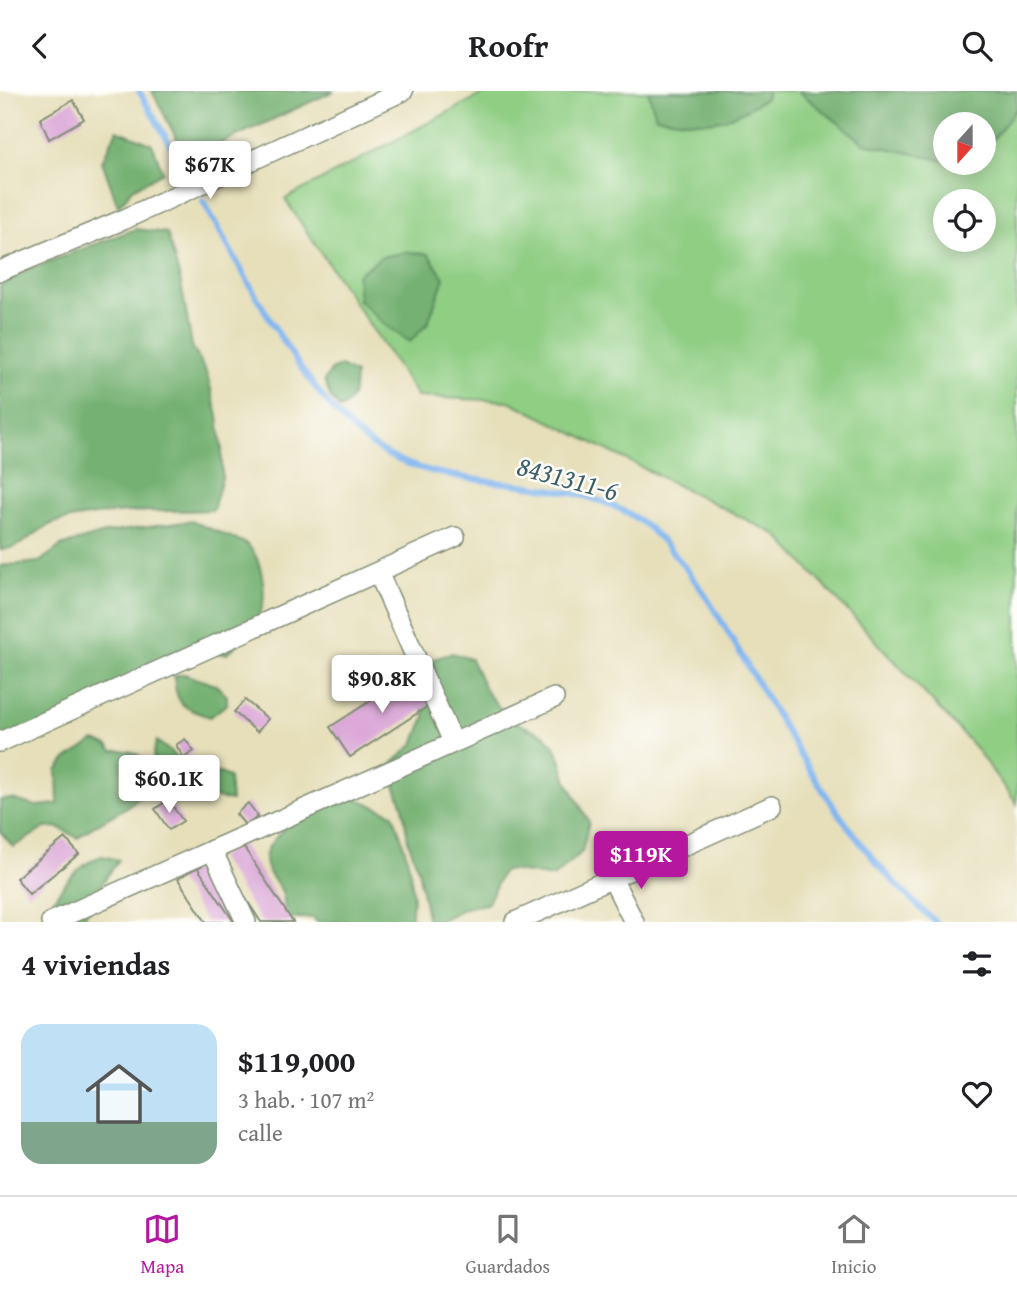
<!DOCTYPE html>
<html lang="es">
<head>
<meta charset="utf-8">
<style>
  :root { --surface:#fff; --page:#f2f2f2; --text:#202124; --muted:#757577; --line:#e0e0e0; --accent:#b5179e }
  body { margin:0; font-family:"Gentium Book Plus",serif; background:var(--page); color:var(--text); height:100vh; display:flex; flex-direction:column; font-size:26px; white-space:nowrap }
  * { box-sizing:border-box; margin:0 }
  p { font-size:23px; color:var(--muted) }
  .icon { flex:none; width:38px; height:38px; fill:none; stroke:currentColor; stroke-width:2; stroke-linecap:round; stroke-linejoin:round }
  .map { position:relative; height:831px; overflow:hidden }
  .drawer { display:flex; flex-direction:column; background:var(--surface); flex:1 }
  .drawer>* { flex:none }
  .needle { width:46px; rotate:201deg }
  .tools { position:absolute; left:933px; top:21px; display:grid; gap:14px }
  .tools a { display:grid; place-items:center; width:63px; height:63px; border-radius:50%; background:var(--surface); box-shadow:0 4px 18px #0003; font-size:35px }
  .price { position:absolute; translate:-50% -60px; padding:0 16px; border-radius:7px; background:#fff; color:#222; font-size:23px; line-height:46px; filter:drop-shadow(0 2px 4px #0008) }
  .price::after { content:''; position:absolute; left:50%; top:42px; width:21px; height:16px; margin-left:-10px; background:inherit; clip-path:polygon(0 0,100% 0,50% 100%) }
  .price.selected { background:var(--accent); color:#fff }
  ul { padding:0; list-style:none }
  li { display:flex; align-items:center; gap:21px; height:175px; padding:0 21px }
  li span { display:grid; place-items:center; flex:none; width:196px; height:140px; border-radius:21px; color:#555 }
  li>.icon { margin-inline-start:auto }
  span .icon { width:84px; height:84px; fill:#fffc; stroke-width:1 }
  li b { font-size:30px }
  h2 { display:flex; justify-content:space-between; align-items:center; height:84px; padding:0 21px; font-size:30px }
  header { display:flex; justify-content:space-between; align-items:center; height:91px; padding:0 21px; background:var(--surface); font-size:32px; font-weight:600 }
  .dock { display:flex; justify-content:space-around; align-items:center; height:98px; border-top:2px solid var(--line); background:var(--surface); font-size:19px; color:var(--muted) }
  .dock a { display:grid; justify-items:center; gap:4px }
  .dock .selected { color:var(--accent) }
  .map>svg:first-child { display:block }
  .green { fill:#90ce84; stroke:#58865c; stroke-width:2; fill-rule:evenodd }
  .forest { fill:#74b172; stroke:#4a7753; stroke-width:2 }
  .lines { fill:none; stroke-linecap:round; stroke-linejoin:round }
  .stream { stroke:#81b6f0; stroke-width:6 }
  .building { fill:#dba8d8 }
  .minor-casing { stroke:#828e77; stroke-width:22 }
  .minor { stroke:#fff; stroke-width:19 }
  .labels { text-anchor:middle; stroke-width:5; stroke-linejoin:round; paint-order:stroke }
  .water-label { font-size:28px; font-style:italic; fill:#3c616c; stroke:#fdfcf7 }
</style>
</head>
<body>
<header><svg class="icon" aria-label="back" viewBox="0 0 24 24"><path d="M15 5l-7 7 7 7"/></svg>Roofr<svg class="icon" aria-label="search" viewBox="0 0 24 24"><circle cx="10" cy="10" r="6"/><path d="M15 15l6 6"/></svg></header>
<div class="map">
<svg width="1017" height="831" viewBox="0 0 1017 831">
  <rect width="100%" height="100%" fill="#fdfcf7"/>
  <filter id="ink" filterUnits="userSpaceOnUse"><feTurbulence type="fractalNoise" baseFrequency=".0143" numOctaves="2"/><feDisplacementMap in="SourceGraphic" scale="14" xChannelSelector="R" yChannelSelector="G"/><feConvolveMatrix kernelMatrix="1 2 1 2 8 2 1 2 1" color-interpolation-filters="sRGB"/></filter>
  <filter id="wash" filterUnits="userSpaceOnUse"><feTurbulence type="fractalNoise" baseFrequency=".00686" numOctaves="4" result="noise"/><feDisplacementMap in="SourceGraphic" scale="28" xChannelSelector="R" yChannelSelector="G"/><feGaussianBlur stdDeviation="1.57" result="paint"/><feColorMatrix in="noise" values="0 0 0 0 0 0 0 0 0 0 0 0 0 0 0 0 0 1.4 0 .05"/><feComposite in="paint" operator="in"/></filter>
  <g filter="url(#wash)">
    <rect width="100%" height="100%" fill="#e6dfba"/>
    <path class="green" d="M488,0h529v713l-44,-59 -196,-210 -268,-134 -91,-4 -133,-198zM945,33h39v39h-39zM945,110h39v39h-39z"/>
    <g class="forest">
      <polygon points="152,0 334,0 187,68"/>
      <path d="M648,0h119v6c-46,31 -58,27 -111,20z"/>
      <polygon points="798,0 1017,0 1017,17 984,60 984,33 945,33 945,70 864,52"/>
      <polygon points="117,39 152,53 163,81 133,98 118,115 102,70"/>
      <path d="M135,138l32,4 14,50 11,63 15,28 11,42 4,32v30l-9,32c-51,2 -106,-1 -156,12 -22,6 -29,25 -57,28v-264l32,-18z"/>
      <polygon points="408,161 428,163 444,187 428,232 410,251 385,234 359,209 357,184 381,166"/>
      <path d="M341,275l14,8c0,14 -1,28 -15,35l-9,-11 -7,-17 8,-12z"/>
      <path d="M191,430l54,22c17,12 24,54 14,72 -8,16 -19,28 -32,39l-12,-1 -215,90v-177l39,-4 22,-16 44,-13z"/>
      <path d="M452,562l19,6 16,34 23,27 35,15 12,15 10,31 22,41 -7,30 -29,25 -43,-7 -8,2 -14,31c-7,3 -15,2 -22,5 -14,5 -22,14 -38,14l-10,-53 -10,-28 -5,-34 -15,-40 26,-23 11,-27 -5,-27 10,-30z"/>
      <path d="M184,583l32,11 11,11v8l-17,13c-26,-9 -34,-10 -36,-41z"/>
      <path d="M94,650l13,4 6,6c16,-1 27,0 35,16 -3,9 -5,23 -11,31 -6,10 -45,26 -59,40l-21,-11 -12,1 -32,19 -13,-16v-31l12,-1 24,7 22,-2 -1,-33 8,-11z"/>
      <path d="M157,650l41,33 22,-1 9,4 2,24 -24,-5 -11,7h-9l-12,-10 -6,-17c-16,-6 -19,-20 -12,-35z"/>
      <path d="M344,702l49,21c12,31 26,75 17,108h-94l-2,-4c-15,-2 -28,4 -41,0l12,-9c-2,-30 -12,-23 -19,-43 -9,-30 55,-63 78,-73z"/>
      <path d="M102,765l17,4 -16,22 -19,36 -3,4h-26l-7,-11c8,-20 33,-49 54,-55z"/>
    </g>
    <g class="lines">
      <g class="stream">
        <polyline points="139,0 186,81"/>
        <path d="M203,110c42,73 109,214 183,253 29,16 62,21 94,26 57,8 124,9 170,49 44,40 73,95 103,146 53,90 102,179 183,247"/>
      </g>
    </g>
    <g id="blocks">
      <g class="building">
        <polygon points="73,9 84,28 49,48 40,28"/>
        <polygon points="414,582 433,612 350,666 330,636"/>
        <polygon points="245,609 268,628 257,641 234,621"/>
        <polygon points="185,648 194,660 184,667 176,654"/>
        <polygon points="168,709 183,730 169,739 155,718"/>
        <polygon points="248,712 258,725 246,735 236,723"/>
        <polygon points="65,747 79,763 29,803 16,787"/>
        <polygon points="241,752 293,831 261,831 219,766"/>
        <polygon points="197,776 234,831 206,831 178,788"/>
      </g>
    </g>
  </g>
  <g filter="url(#ink)">
    <use href="#blocks" fill-opacity="0" stroke="#828e77" stroke-width="2"/>
    <g class="lines">
      <defs>
        <g id="minor">
          <polyline points="0,180 127,127 403,0"/>
          <polyline points="378,481 453,651"/>
          <polyline points="0,651 455,446"/>
          <polyline points="212,759 246,831"/>
          <polyline points="612,787 634,831"/>
          <polyline points="51,831 554,607"/>
          <polyline points="515,831 772,715"/>
        </g>
      </defs>
      <use href="#minor" class="minor-casing"/>
      <use href="#minor" class="minor"/>
    </g>
  </g>
  <g class="labels">
    <g class="water-label">
      <text transform="translate(568 387) rotate(15)" y="10">8431311-6</text>
    </g>
  </g>
</svg>
<div class="tools">
<a><svg class="needle" viewBox="-14 -14 28 28"><path d="M0-13l5 13h-10z" fill="#e53935"/><path d="M0 13l5-13h-10z" fill="#757577"/></svg></a>
<a><svg class="icon" aria-label="locate" viewBox="0 0 24 24"><circle cx="12" cy="12" r="6"/><path d="M12 2v4M12 18v4M2 12h4M18 12h4"/></svg></a>
</div>
<b class="price" style="left:210px;top:110px">$67K</b>
<b class="price" style="left:382px;top:624px">$90.8K</b>
<b class="price" style="left:169px;top:724px">$60.1K</b>
<b class="price selected" style="left:641px;top:800px">$119K</b>
</div>
<section class="drawer">
<h2>4 viviendas<svg class="icon" aria-label="filters" viewBox="0 0 24 24"><path d="M4 7h16M4 17h16"/><circle cx="9" cy="7" r="2"/><circle cx="15" cy="17" r="2"/></svg></h2>
<ul>
<li><span style="background:linear-gradient(#bfe0f5 70%,#7fa58c 0)"><svg class="icon" aria-label="home" viewBox="0 0 24 24"><path d="M3 11l9-7 9 7M6 9v11h12V9"/></svg></span><div><b>$119,000</b><p>3 hab. · 107 m²</p><p>calle</p></div><svg class="icon" aria-label="heart" viewBox="0 0 24 24"><path d="M12 20l-8-8c-3-5 5-10 8-4 3-6 11-1 8 4z"/></svg></li>
</ul>
</section>
<nav class="dock">
<a class="selected"><svg class="icon" aria-label="map" viewBox="0 0 24 24"><path d="M3 6l6-2 6 2 6-2v14l-6 2-6-2-6 2zM9 4v14M15 6v14"/></svg>Mapa</a>
<a><svg class="icon" aria-label="saved" viewBox="0 0 24 24"><path d="M7 4h10v16l-5-4-5 4z"/></svg>Guardados</a>
<a><svg class="icon" aria-label="home" viewBox="0 0 24 24"><path d="M3 11l9-7 9 7M6 9v11h12V9"/></svg>Inicio</a>
</nav>
</body>
</html>
